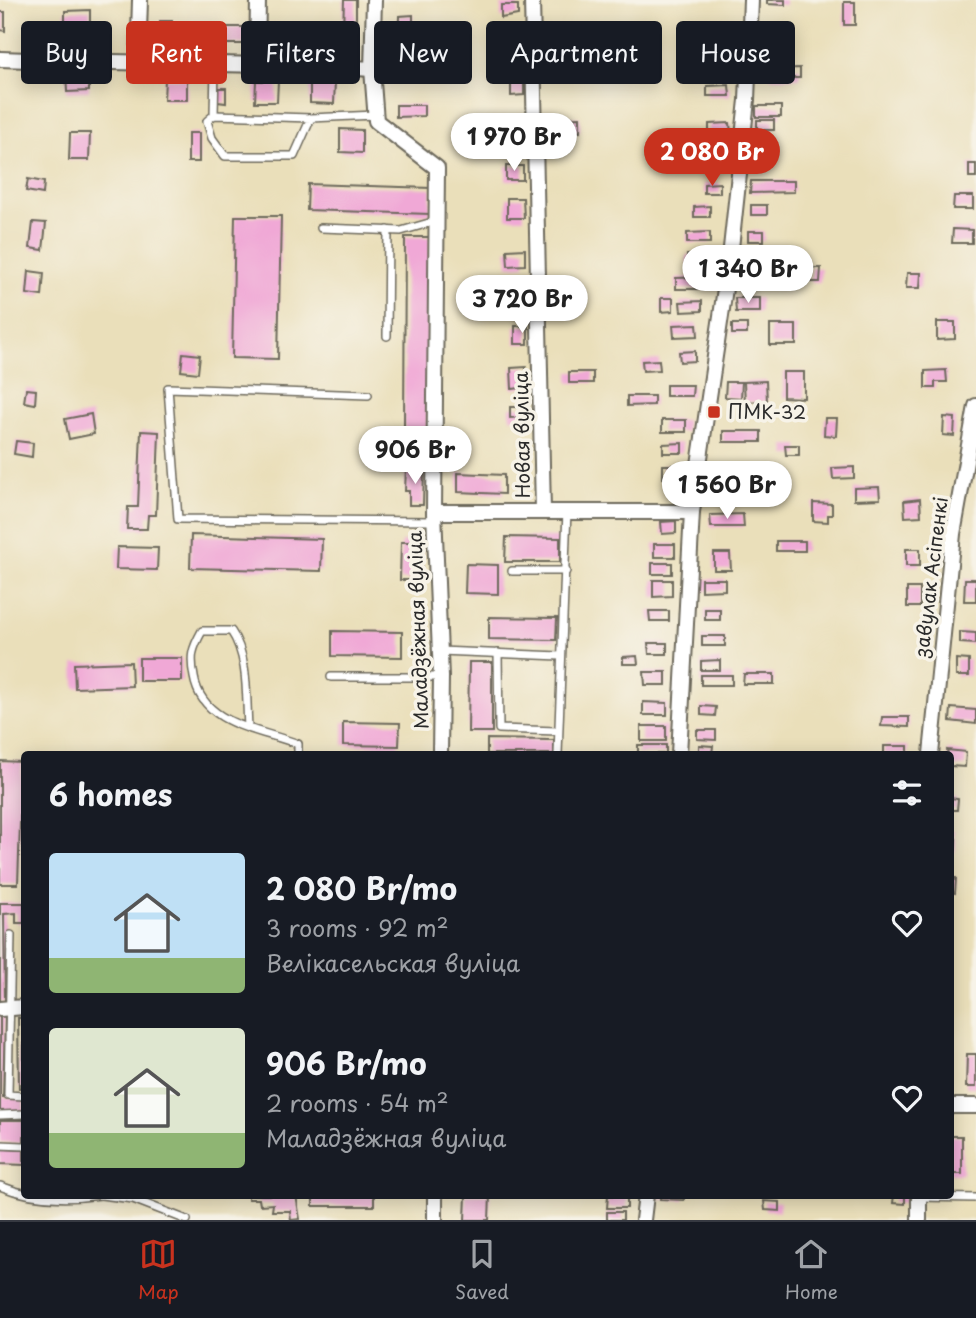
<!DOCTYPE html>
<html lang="en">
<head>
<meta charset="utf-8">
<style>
  :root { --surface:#171b24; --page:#20242c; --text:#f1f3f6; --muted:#9ea1a6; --line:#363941; --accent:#c8321e }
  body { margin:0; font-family:"Playpen Sans",sans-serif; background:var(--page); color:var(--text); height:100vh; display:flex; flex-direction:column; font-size:26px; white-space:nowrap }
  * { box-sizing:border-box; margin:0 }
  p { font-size:23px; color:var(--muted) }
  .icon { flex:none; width:38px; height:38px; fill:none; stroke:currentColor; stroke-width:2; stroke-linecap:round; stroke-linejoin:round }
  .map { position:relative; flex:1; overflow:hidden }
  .side { position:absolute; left:21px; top:751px; width:933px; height:448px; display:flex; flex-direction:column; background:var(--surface); border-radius:7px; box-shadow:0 4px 18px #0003 }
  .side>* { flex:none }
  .top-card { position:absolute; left:21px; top:21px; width:934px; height:63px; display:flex; gap:14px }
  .price { position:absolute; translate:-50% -60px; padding:0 16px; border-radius:24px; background:#fff; color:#222; font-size:23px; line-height:46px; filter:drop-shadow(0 2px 4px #0008) }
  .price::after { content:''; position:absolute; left:50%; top:42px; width:21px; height:16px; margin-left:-10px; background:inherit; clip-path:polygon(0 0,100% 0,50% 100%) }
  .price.on { background:var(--accent); color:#fff }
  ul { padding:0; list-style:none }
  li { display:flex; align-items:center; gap:21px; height:175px; padding:0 28px }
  li span { display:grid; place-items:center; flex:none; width:196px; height:140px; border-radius:7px; color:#555 }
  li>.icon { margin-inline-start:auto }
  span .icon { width:84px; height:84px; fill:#fffc; stroke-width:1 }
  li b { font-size:30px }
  h2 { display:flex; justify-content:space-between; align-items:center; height:84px; padding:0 28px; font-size:30px }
  .pill { padding:0 24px; border-radius:7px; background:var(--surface); box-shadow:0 4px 18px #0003; font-size:24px; line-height:63px }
  .pill.on { background:var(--accent); color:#fff }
  .dock { display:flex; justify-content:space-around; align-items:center; height:98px; border-top:2px solid var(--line); background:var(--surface); font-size:19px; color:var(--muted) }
  .dock a { display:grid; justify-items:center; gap:4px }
  .dock .on { color:var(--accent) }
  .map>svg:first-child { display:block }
  .building { fill:#f0a8d6 }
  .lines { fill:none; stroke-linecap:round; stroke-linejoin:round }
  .service-casing { stroke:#6e6a5d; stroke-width:10 }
  .minor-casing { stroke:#6e6a5d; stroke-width:18 }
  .service { stroke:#fff; stroke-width:7 }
  .minor { stroke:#fff; stroke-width:14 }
  .poi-dot { fill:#c8321e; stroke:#f7f3e8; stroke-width:2.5 }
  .labels { text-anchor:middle; stroke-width:7; stroke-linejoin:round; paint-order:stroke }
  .poi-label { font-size:19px; fill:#2b2b2b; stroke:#f7f3e8; text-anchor:start }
  .street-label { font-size:19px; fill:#2b2b2b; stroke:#f7f3e8 }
</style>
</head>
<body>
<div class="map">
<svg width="976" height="1220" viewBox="0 0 976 1220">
  <rect width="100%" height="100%" fill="#f7f3e8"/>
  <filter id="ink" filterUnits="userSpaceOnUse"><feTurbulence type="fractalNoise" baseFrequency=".0143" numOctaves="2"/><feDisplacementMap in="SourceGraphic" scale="14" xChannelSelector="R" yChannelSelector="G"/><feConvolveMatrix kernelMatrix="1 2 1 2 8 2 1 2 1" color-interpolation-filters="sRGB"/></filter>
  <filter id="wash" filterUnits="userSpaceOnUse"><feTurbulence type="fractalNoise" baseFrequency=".00686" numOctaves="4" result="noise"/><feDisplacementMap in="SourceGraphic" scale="28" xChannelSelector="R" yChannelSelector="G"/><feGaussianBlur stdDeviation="1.57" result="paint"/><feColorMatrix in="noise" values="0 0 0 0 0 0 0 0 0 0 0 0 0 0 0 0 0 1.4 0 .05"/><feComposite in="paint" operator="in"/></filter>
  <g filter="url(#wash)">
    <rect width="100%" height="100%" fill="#eadfba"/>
    <g id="blocks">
      <g class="building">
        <polygon points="344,0 356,0 356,29 343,30"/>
        <polygon points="767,0 785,0 785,5 767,4"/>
        <rect x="844" y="2" width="11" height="23"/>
        <polygon points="501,5 518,5 518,15 501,18"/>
        <polygon points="90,10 90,33 65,33 65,11"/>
        <polygon points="0,12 5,12 5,31 0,30"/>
        <polygon points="413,15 413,47 398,47 399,16"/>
        <polygon points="160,21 172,21 172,33 180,33 180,24 194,24 194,36 201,36 201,51 190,51 190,44 160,44"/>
        <rect x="210" y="27" width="34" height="17"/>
        <polygon points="272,28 304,29 304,44 272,44"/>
        <rect x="766" y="29" width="23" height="10"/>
        <polygon points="500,36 519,36 519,50 501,50"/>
        <polygon points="705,39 728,39 729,51 705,51"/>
        <polygon points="764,49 787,49 786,61 764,61"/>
        <polygon points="732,59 733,68 719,69 719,60"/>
        <polygon points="800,68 800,78 770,78 771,69"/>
        <polygon points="89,70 89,91 67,92 66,71"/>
        <polygon points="511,78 524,78 524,95 511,96"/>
        <polygon points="165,79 187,79 187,100 164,100"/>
        <polygon points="256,81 278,81 277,102 255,102"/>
        <polygon points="310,81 335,81 334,104 310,103"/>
        <polygon points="729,85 730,96 707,96 707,86"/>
        <polygon points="218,88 226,88 226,103 218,102"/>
        <polygon points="396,105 424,105 424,116 396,117"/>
        <rect x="756" y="106" width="25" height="11"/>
        <polygon points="580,117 580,132 557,128 557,118"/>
        <rect x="757" y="120" width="17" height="10"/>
        <polygon points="730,123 731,134 709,135 709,124"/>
        <rect x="504" y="125" width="18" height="11"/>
        <polygon points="340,129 362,130 362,153 340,152"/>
        <polygon points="70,133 90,133 89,160 69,160"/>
        <rect x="188" y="133" width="11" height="29"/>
        <rect x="711" y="142" width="16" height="11"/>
        <rect x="696" y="157" width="30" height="11"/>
        <rect x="969" y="164" width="7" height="13"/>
        <rect x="506" y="166" width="17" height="14"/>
        <polygon points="28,179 44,182 43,194 26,191"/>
        <polygon points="751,181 794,181 794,192 750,193"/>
        <polygon points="720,183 720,193 704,193 704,184"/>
        <polygon points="308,184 431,188 430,214 307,210"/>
        <polygon points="954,196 973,196 973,209 953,209"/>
        <polygon points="507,198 523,198 524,218 507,218"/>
        <rect x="751" y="205" width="16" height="10"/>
        <polygon points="710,206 710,217 694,217 694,207"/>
        <polygon points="235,216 281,216 278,359 232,358"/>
        <polygon points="33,222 46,223 43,250 30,248"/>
        <polygon points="953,229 972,230 972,243 952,243"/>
        <rect x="748" y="231" width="16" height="10"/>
        <polygon points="710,232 710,243 687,243 687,233"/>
        <polygon points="405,237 430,237 427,440 414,440 414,429 404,429"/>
        <polygon points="525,249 525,265 508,266 507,250"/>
        <rect x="751" y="254" width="27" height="10"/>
        <rect x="687" y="255" width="21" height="10"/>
        <polygon points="812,268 821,268 820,282 811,282"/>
        <polygon points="29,271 44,273 42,296 27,294"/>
        <polygon points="907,273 921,273 920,288 906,288"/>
        <polygon points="705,277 705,289 676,289 676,278"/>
        <polygon points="740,279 759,279 759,289 739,288"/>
        <rect x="508" y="286" width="20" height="15"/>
        <polygon points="661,298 673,298 673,311 661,312"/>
        <polygon points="735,298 760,298 760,312 736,312"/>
        <polygon points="702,301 702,311 681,312 680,302"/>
        <polygon points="937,322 955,322 955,339 937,340"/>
        <polygon points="697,324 698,336 674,337 673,325"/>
        <rect x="732" y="324" width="15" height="10"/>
        <rect x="770" y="325" width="26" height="20"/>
        <rect x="515" y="326" width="13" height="18"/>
        <polygon points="695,351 695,361 680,362 679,352"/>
        <polygon points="183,353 200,355 198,373 181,371"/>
        <polygon points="659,360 660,370 643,371 642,361"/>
        <polygon points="526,367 528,387 512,389 511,368"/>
        <polygon points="946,370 947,382 935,382 935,388 925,388 925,371"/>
        <rect x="569" y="372" width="24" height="11"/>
        <polygon points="783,372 804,372 804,398 783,397"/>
        <polygon points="766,381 767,401 745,402 744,382"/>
        <polygon points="726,382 742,382 741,398 725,397"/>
        <polygon points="666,385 693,385 692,396 666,396"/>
        <polygon points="26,389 36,390 35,404 24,402"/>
        <polygon points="627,396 654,396 654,405 627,406"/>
        <polygon points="510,407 528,407 528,417 510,418"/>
        <polygon points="91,414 94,434 69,439 65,419"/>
        <polygon points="944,417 955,418 954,436 943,435"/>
        <polygon points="825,418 837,418 836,436 824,435"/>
        <rect x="662" y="420" width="24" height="12"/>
        <polygon points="141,431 159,432 156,515 148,515 147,529 127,529 128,507 138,507"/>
        <rect x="723" y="431" width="38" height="11"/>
        <polygon points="16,441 33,443 32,457 14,454"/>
        <polygon points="682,443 682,453 663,453 663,444"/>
        <polygon points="785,445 799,445 799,455 786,455"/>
        <rect x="663" y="465" width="16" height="13"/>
        <polygon points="854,467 854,478 833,479 832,468"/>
        <polygon points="406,468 424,469 423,505 409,505 409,491 405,491"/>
        <polygon points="718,468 738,470 737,480 717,478"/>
        <polygon points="458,473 504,475 504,494 458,492"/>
        <rect x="770" y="487" width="12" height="8"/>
        <polygon points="879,487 880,499 854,500 854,488"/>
        <polygon points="920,499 921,516 905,517 904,501"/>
        <polygon points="813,503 832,504 832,515 828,515 828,522 813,521"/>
        <polygon points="743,514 744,527 711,527 710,515"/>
        <polygon points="676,521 676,533 662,534 661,522"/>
        <polygon points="191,535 322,539 321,571 190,568"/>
        <polygon points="506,537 560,538 560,562 505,562"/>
        <rect x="776" y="541" width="29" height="10"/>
        <polygon points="401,542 422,542 422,580 400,580"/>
        <rect x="654" y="544" width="21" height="13"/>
        <polygon points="117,547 158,548 157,570 116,569"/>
        <rect x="906" y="549" width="14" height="17"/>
        <polygon points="714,553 730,553 731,570 714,570"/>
        <rect x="652" y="563" width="20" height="11"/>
        <polygon points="466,564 498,565 498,594 465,593"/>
        <polygon points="701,579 725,579 725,590 701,591"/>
        <polygon points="965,579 976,579 976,601 964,601"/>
        <polygon points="653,580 672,580 672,596 653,597"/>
        <rect x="907" y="588" width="13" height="19"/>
        <rect x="705" y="609" width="15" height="11"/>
        <polygon points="649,611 669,611 669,621 650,621"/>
        <polygon points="489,617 557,618 556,640 489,639"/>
        <polygon points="332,631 402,632 402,657 332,656"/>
        <polygon points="960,632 976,633 976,644 960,643"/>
        <rect x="702" y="636" width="23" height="10"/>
        <polygon points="648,643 667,643 667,654 649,654"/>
        <polygon points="637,656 638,664 623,664 623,657"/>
        <rect x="139" y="658" width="43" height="23"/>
        <polygon points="956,659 969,660 969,676 956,676"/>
        <polygon points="720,660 720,670 701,670 701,661"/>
        <polygon points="131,662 132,686 75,688 74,664"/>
        <polygon points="469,662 492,662 492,732 468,732"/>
        <polygon points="644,672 666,672 666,685 645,685"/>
        <polygon points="744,674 774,674 774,684 743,684"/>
        <rect x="701" y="675" width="31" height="10"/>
        <polygon points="643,702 667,703 667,715 643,715"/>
        <polygon points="701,706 716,707 715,716 701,715"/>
        <polygon points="951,708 976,710 976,724 950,721"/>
        <polygon points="882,717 909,717 909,727 881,726"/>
        <polygon points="343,722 400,723 399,746 343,745"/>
        <rect x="641" y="726" width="25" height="15"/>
        <polygon points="697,730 716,730 716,740 697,739"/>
        <polygon points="487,739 554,740 554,754 487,754"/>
        <rect x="638" y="745" width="28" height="9"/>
        <polygon points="699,745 713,746 712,754 699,754"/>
        <rect x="884" y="746" width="24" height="8"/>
        <polygon points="947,750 966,752 965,767 950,766"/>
        <polygon points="0,761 22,762 18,884 0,884"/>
        <polygon points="950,798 958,799 957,810 950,810"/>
        <polygon points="950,830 954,830 953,839 956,839 955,852 950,852"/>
        <polygon points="950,878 956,878 955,893 950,892"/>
        <polygon points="0,903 24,903 24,923 16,923 16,913 4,914 5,1002 0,1002"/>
        <polygon points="0,1016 5,1016 3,1097 24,1098 24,1111 0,1111"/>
        <polygon points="18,1018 24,1018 24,1088 19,1088"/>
        <polygon points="967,1054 976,1054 976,1087 966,1087"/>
        <polygon points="0,1120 24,1120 24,1143 0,1142"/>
        <rect x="950" y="1136" width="12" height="38"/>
        <polygon points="0,1149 24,1150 24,1165 0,1164"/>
        <polygon points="248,1195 296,1195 300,1219 291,1220 290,1211 272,1211 273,1204 260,1205 259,1199 248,1199"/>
        <rect x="313" y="1195" width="61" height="11"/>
        <polygon points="466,1195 490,1195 489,1220 465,1220"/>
        <polygon points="608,1195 627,1196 627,1208 607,1208"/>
        <polygon points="660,1195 684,1195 684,1200 660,1199"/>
        <polygon points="894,1195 905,1195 905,1204 893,1203"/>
        <polygon points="764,1201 780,1202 780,1211 765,1210"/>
        <rect x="607" y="1212" width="16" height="8"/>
      </g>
    </g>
  </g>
  <g filter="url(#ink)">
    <use href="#blocks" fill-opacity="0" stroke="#6e6a5d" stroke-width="2"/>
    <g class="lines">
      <defs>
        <g id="service">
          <polyline points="214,115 215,66"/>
          <polyline points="311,118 214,115 207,121 212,138 225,156 294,156 311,118 375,115"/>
          <polyline points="321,228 401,231 436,221"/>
          <polyline points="387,336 388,230"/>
          <polyline points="368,395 168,388 178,519 434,521"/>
          <polyline points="512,571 566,571"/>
          <polyline points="440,651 560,656"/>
          <polyline points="498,653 499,729 557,731"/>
          <polyline points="331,677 440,677"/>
          <path d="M248,727c-2,-30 1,-70 -17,-96h-29c-10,18 -12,25 -8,46 8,48 65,52 104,67v10"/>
          <polyline points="558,754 567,510"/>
          <polyline points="11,935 8,1095 24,1096"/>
          <polyline points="0,1115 24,1114"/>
          <polyline points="0,1145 24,1146"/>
          <path d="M0,1186c32,13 66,14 100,9"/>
          <polyline points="101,1195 133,1199 187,1220"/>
          <polyline points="919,1197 976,1198"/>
        </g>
        <g id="minor">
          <polyline points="374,0 372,69 376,121 437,168 434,512 441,677 440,754"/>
          <polyline points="532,0 543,511"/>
          <path d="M0,59c124,5 248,3 372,10"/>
          <polyline points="257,63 258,0"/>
          <polyline points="138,65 140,0"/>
          <polyline points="434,512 692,512"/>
          <polyline points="679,754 692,512 731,248 747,100 751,0"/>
          <polyline points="931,754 953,534 976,406"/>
          <polyline points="0,1009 24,1007"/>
          <polyline points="950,1106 976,1106"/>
          <polyline points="435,1220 435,1195"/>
          <polyline points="643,1220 646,1195"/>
          <polyline points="919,1220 919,1195"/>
        </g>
      </defs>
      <use href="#service" class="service-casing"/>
      <use href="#minor" class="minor-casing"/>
      <use href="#service" class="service"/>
      <use href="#minor" class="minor"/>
    </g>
  </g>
  <rect class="poi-dot" x="707" y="405" width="14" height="14" rx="3.5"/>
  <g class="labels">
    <g class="poi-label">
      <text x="728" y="419">ПМК-32</text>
    </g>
    <g class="street-label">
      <text transform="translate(522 435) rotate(-91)" y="7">Новая вуліца</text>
      <text transform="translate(931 577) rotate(-83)" y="7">завулак Асіпенкі</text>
      <text transform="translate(418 630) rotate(-92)" y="7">Маладзёжная вуліца</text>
    </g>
  </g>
</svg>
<b class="price" style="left:514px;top:173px">1 970 Br</b>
<b class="price on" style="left:712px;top:188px">2 080 Br</b>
<b class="price" style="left:748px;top:305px">1 340 Br</b>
<b class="price" style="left:522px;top:335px">3 720 Br</b>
<b class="price" style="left:415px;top:486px">906 Br</b>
<b class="price" style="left:727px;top:521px">1 560 Br</b>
<div class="top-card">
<a class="pill">Buy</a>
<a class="pill on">Rent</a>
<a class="pill">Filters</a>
<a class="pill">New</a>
<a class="pill">Apartment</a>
<a class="pill">House</a>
</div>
<section class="side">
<h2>6 homes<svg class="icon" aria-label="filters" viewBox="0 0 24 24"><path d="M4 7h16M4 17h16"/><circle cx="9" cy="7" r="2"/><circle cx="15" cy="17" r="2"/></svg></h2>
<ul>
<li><span style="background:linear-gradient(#bfe0f5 75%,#8fb573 0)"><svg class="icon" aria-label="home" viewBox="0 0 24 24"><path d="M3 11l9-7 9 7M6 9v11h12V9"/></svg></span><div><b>2 080 Br/mo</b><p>3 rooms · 92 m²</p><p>Велікасельская вуліца</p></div><svg class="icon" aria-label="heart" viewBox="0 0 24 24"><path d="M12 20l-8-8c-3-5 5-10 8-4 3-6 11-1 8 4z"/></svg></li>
<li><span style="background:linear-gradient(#dfe7d0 75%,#8fb573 0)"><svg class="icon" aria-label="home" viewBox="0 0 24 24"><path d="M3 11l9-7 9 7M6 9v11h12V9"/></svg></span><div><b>906 Br/mo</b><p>2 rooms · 54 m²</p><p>Маладзёжная вуліца</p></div><svg class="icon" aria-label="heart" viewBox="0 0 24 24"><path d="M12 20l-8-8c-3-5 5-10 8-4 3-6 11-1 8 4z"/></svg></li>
</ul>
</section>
</div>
<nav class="dock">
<a class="on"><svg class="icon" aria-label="map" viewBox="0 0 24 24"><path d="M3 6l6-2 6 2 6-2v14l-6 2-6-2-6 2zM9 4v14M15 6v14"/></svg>Map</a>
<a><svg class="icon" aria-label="saved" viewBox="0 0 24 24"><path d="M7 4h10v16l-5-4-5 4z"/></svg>Saved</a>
<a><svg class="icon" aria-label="home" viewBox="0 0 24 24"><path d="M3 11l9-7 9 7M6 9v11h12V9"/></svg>Home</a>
</nav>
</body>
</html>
